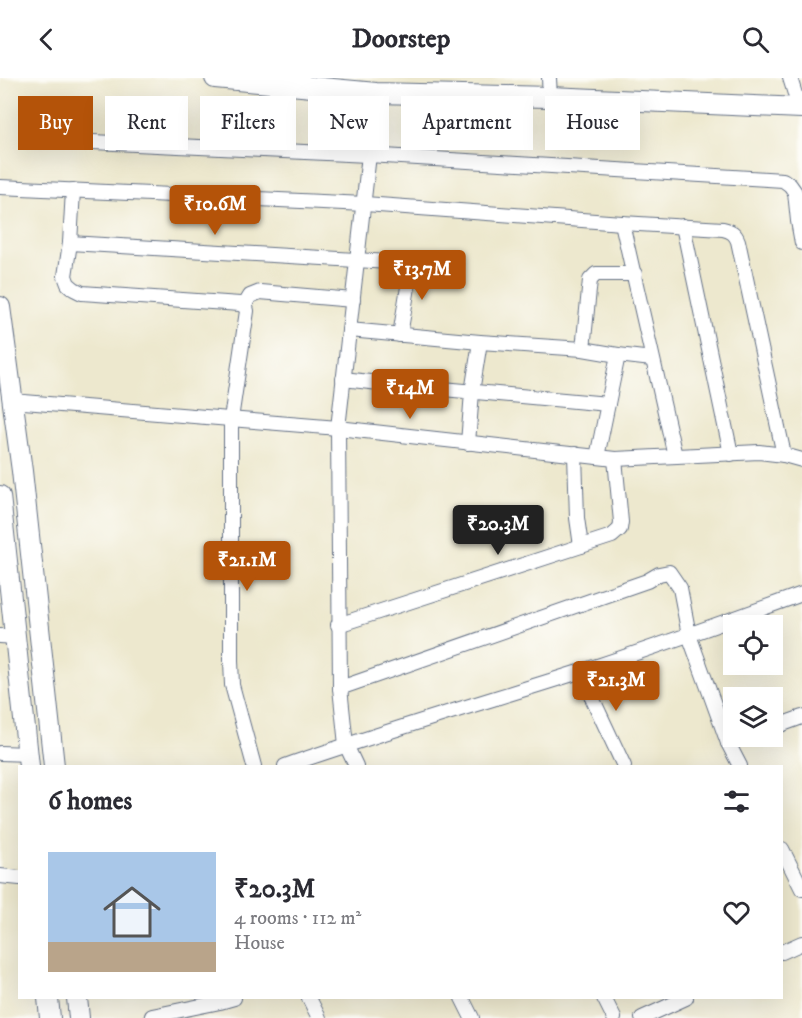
<!DOCTYPE html>
<html lang="en">
<head>
<meta charset="utf-8">
<style>
  :root { --surface:#fff; --page:#f2f2f3; --text:#2b2b33; --muted:#7c7c81; --accent:#b45309 }
  body { margin:0; font-family:"IM FELL DW Pica",serif; background:var(--page); color:var(--text); height:100vh; display:flex; flex-direction:column; font-size:22px; white-space:nowrap }
  * { box-sizing:border-box; margin:0 }
  p { font-size:20px; color:var(--muted) }
  .icon { flex:none; width:33px; height:33px; fill:none; stroke:currentColor; stroke-width:2; stroke-linecap:round; stroke-linejoin:round }
  .map { position:relative; flex:1; overflow:hidden }
  .drawer { position:absolute; left:18px; top:687px; width:765px; height:234px; display:flex; flex-direction:column; background:var(--surface); border-radius:0px; box-shadow:0 6px 24px #0002 }
  .drawer>* { flex:none }
  .banner { position:absolute; left:18px; top:18px; width:766px; height:54px; display:flex; gap:12px }
  .controls { position:absolute; left:723px; top:537px; display:grid; gap:12px }
  .controls a { display:grid; place-items:center; width:60px; height:60px; border-radius:0px; background:var(--surface); box-shadow:0 6px 24px #0002; font-size:30px }
  .price { position:absolute; translate:-50% -51px; padding:0 14px; border-radius:6px; background:var(--accent); color:#fff; font-size:20px; line-height:39px; filter:drop-shadow(0 2px 3px #0008) }
  .price::after { content:''; position:absolute; left:50%; top:36px; width:18px; height:14px; margin-left:-9px; background:inherit; clip-path:polygon(0 0,100% 0,50% 100%) }
  .price.active { background:#222; color:#fff }
  ul { padding:0; list-style:none }
  li { display:flex; align-items:center; gap:18px; height:150px; padding:0 30px }
  li span { display:grid; place-items:center; flex:none; width:168px; height:120px; border-radius:0px; color:#555 }
  li>.icon { margin-inline-start:auto }
  span .icon { width:72px; height:72px; fill:#fffc; stroke-width:1 }
  li b { font-size:26px }
  h2 { display:flex; justify-content:space-between; align-items:center; height:72px; padding:0 30px; font-size:26px }
  .pill { padding:0 21px; border-radius:0px; background:var(--surface); box-shadow:0 6px 24px #0002; font-size:21px; line-height:54px }
  .pill.active { background:var(--accent); color:#fff }
  header { display:flex; justify-content:space-between; align-items:center; height:78px; padding:0 30px; background:var(--surface); font-size:27px; font-weight:700 }
  .map>svg:first-child { display:block }
  .lines { fill:none; stroke-linecap:round; stroke-linejoin:round }
  .street-casing { stroke:#647085; stroke-width:16 }
  .secondary-casing { stroke:#647085; stroke-width:22 }
  .street { stroke:#fff; stroke-width:14 }
  .secondary { stroke:#fff; stroke-width:20 }
</style>
</head>
<body>
<header><svg class="icon" aria-label="back" viewBox="0 0 24 24"><path d="M15 5l-7 7 7 7"/></svg>Doorstep<svg class="icon" aria-label="search" viewBox="0 0 24 24"><circle cx="10" cy="10" r="6"/><path d="M15 15l6 6"/></svg></header>
<div class="map">
<svg width="802" height="940" viewBox="0 0 802 940">
  <rect width="100%" height="100%" fill="#fdfcf7"/>
  <filter id="ink" filterUnits="userSpaceOnUse"><feTurbulence type="fractalNoise" baseFrequency=".0167" numOctaves="2"/><feDisplacementMap in="SourceGraphic" scale="12" xChannelSelector="R" yChannelSelector="G"/><feConvolveMatrix kernelMatrix="1 2 1 2 8 2 1 2 1" color-interpolation-filters="sRGB"/></filter>
  <filter id="wash" filterUnits="userSpaceOnUse"><feTurbulence type="fractalNoise" baseFrequency=".008" numOctaves="4" result="noise"/><feDisplacementMap in="SourceGraphic" scale="24" xChannelSelector="R" yChannelSelector="G"/><feGaussianBlur stdDeviation="1.35" result="paint"/><feColorMatrix in="noise" values="0 0 0 0 0 0 0 0 0 0 0 0 0 0 0 0 0 1.4 0 .05"/><feComposite in="paint" operator="in"/></filter>
  <g filter="url(#wash)">
    <rect width="100%" height="100%" fill="#ede8ce"/>
  </g>
  <g filter="url(#ink)">
    <g class="lines">
      <defs>
        <g id="street">
          <polyline points="549,0 550,19"/>
          <polyline points="790,0 799,29"/>
          <polyline points="29,61 368,77 783,102 790,107 795,114 798,143 802,165"/>
          <path d="M0,109l365,17 257,19 101,6c8,2 12,4 15,12l46,214"/>
          <polyline points="73,112 70,165 65,198 68,206 74,211 82,215 240,226 246,229 247,233 231,341 231,582 232,607 254,688"/>
          <polyline points="622,145 675,378"/>
          <polyline points="683,148 731,376"/>
          <polyline points="70,165 456,188"/>
          <polyline points="244,228 250,218 260,214 353,222"/>
          <polyline points="349,252 480,264 583,271 618,277 652,281"/>
          <polyline points="400,257 412,185"/>
          <polyline points="583,271 590,202 596,196 635,196"/>
          <polyline points="343,301 388,306 608,326"/>
          <polyline points="12,323 338,350 615,381 759,374 784,377 802,382"/>
          <polyline points="468,365 472,314 480,264"/>
          <polyline points="575,376 577,440 581,468"/>
          <polyline points="597,379 618,277"/>
          <polyline points="338,547 612,458 620,451 621,444 615,381"/>
          <polyline points="0,558 16,559"/>
          <polyline points="580,594 624,688"/>
          <polyline points="340,610 647,503 659,496 669,494 680,510 689,557 728,665 740,688"/>
          <polyline points="772,650 802,639"/>
          <polyline points="728,665 746,658"/>
          <polyline points="0,675 29,676"/>
          <path d="M285,688c97,-34 196,-63 294,-94 75,-24 149,-51 223,-78"/>
          <polyline points="356,688 346,667 340,610 338,350 376,15"/>
          <polyline points="782,771 802,811"/>
          <polyline points="0,798 20,800"/>
          <polyline points="782,874 802,865"/>
          <polyline points="309,920 319,940"/>
          <polyline points="462,920 472,940"/>
          <polyline points="604,920 614,940"/>
          <polyline points="152,938 220,924 234,920"/>
          <polyline points="642,940 686,920"/>
        </g>
        <g id="secondary">
          <polyline points="215,0 376,15 550,19 802,30"/>
          <polyline points="0,229 22,393 54,688"/>
          <polyline points="0,418 29,688"/>
          <polyline points="48,920 50,940"/>
          <polyline points="77,920 79,940"/>
        </g>
      </defs>
      <use href="#street" class="street-casing"/>
      <use href="#secondary" class="secondary-casing"/>
      <use href="#street" class="street"/>
      <use href="#secondary" class="secondary"/>
    </g>
  </g>
</svg>
<div class="controls">
<a><svg class="icon" aria-label="locate" viewBox="0 0 24 24"><circle cx="12" cy="12" r="6"/><path d="M12 2v4M12 18v4M2 12h4M18 12h4"/></svg></a>
<a><svg class="icon" aria-label="layers" viewBox="0 0 24 24"><path d="M12 4l9 5-9 5-9-5zM3 14l9 5 9-5"/></svg></a>
</div>
<b class="price" style="left:215px;top:158px">₹10.6M</b>
<b class="price" style="left:422px;top:223px">₹13.7M</b>
<b class="price" style="left:410px;top:342px">₹14M</b>
<b class="price active" style="left:498px;top:478px">₹20.3M</b>
<b class="price" style="left:247px;top:514px">₹21.1M</b>
<b class="price" style="left:616px;top:634px">₹21.3M</b>
<div class="banner">
<a class="pill active">Buy</a>
<a class="pill">Rent</a>
<a class="pill">Filters</a>
<a class="pill">New</a>
<a class="pill">Apartment</a>
<a class="pill">House</a>
</div>
<section class="drawer">
<h2>6 homes<svg class="icon" aria-label="filters" viewBox="0 0 24 24"><path d="M4 7h16M4 17h16"/><circle cx="9" cy="7" r="2"/><circle cx="15" cy="17" r="2"/></svg></h2>
<ul>
<li><span style="background:linear-gradient(#a9c7e8 75%,#b9a48a 0)"><svg class="icon" aria-label="home" viewBox="0 0 24 24"><path d="M3 11l9-7 9 7M6 9v11h12V9"/></svg></span><div><b>₹20.3M</b><p>4 rooms · 112 m²</p><p>House</p></div><svg class="icon" aria-label="heart" viewBox="0 0 24 24"><path d="M12 20l-8-8c-3-5 5-10 8-4 3-6 11-1 8 4z"/></svg></li>
</ul>
</section>
</div>
</body>
</html>
